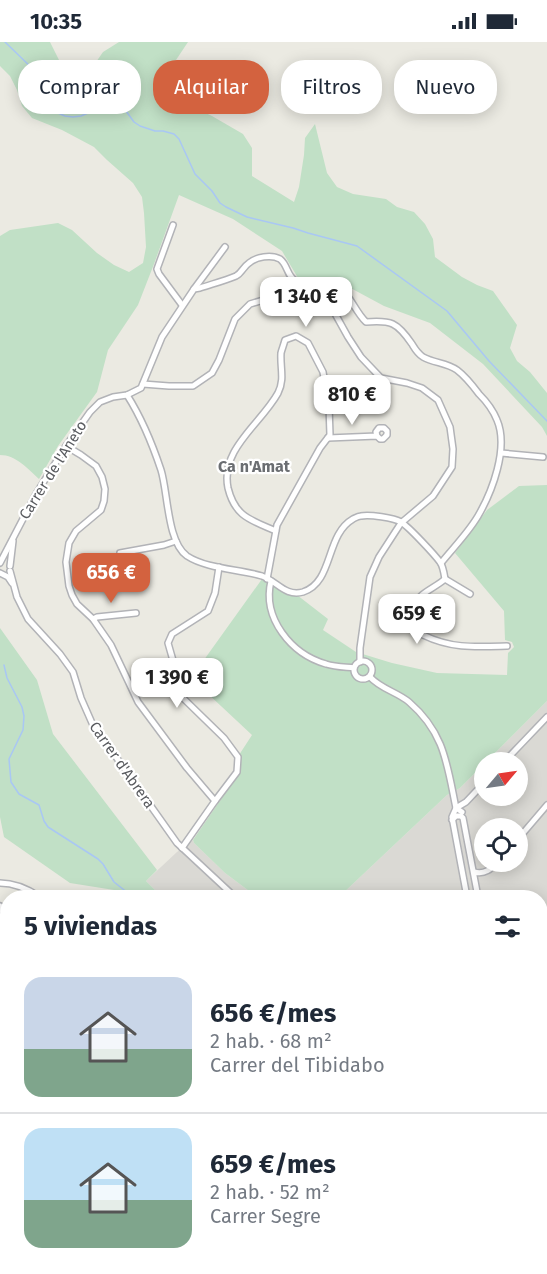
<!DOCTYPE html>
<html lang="es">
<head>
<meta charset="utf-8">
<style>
  :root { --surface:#fff; --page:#f6f6f7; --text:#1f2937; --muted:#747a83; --line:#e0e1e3; --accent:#d3623f }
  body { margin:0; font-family:"Fira Sans",sans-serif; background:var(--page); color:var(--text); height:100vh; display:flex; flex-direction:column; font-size:22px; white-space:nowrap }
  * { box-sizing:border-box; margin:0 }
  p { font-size:20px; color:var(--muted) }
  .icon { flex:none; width:33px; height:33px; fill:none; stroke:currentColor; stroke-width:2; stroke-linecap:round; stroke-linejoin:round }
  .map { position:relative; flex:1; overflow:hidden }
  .drawer { position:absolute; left:0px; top:848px; width:548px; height:386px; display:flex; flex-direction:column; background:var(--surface); border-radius:24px 24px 0 0; box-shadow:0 3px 15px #0003 }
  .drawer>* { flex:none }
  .guide { position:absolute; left:18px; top:18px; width:512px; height:54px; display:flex; gap:12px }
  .needle { width:39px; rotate:61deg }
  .tools { position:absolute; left:474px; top:710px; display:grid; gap:12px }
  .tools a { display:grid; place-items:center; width:54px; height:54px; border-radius:50%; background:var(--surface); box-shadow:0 3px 15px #0003; font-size:30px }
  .price { position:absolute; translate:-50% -51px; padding:0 14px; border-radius:12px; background:#fff; color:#222; font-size:20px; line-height:39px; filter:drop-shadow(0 2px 3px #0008) }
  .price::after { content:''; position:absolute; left:50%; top:36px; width:18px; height:14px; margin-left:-9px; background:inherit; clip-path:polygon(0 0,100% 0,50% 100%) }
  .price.active { background:var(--accent); color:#fff }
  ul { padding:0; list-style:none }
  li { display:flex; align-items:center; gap:18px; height:150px; padding:0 24px }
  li+li { border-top:2px solid var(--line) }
  li span { display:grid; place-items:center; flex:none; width:168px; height:120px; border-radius:18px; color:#555 }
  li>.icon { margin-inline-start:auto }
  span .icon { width:72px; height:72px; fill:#fffc; stroke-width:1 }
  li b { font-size:26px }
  h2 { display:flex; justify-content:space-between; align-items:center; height:72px; padding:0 24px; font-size:26px }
  .pill { padding:0 21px; border-radius:24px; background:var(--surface); box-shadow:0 3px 15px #0003; font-size:21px; line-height:54px }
  .pill.active { background:var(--accent); color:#fff }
  .status { display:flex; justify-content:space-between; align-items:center; height:42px; padding:0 30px; background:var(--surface); direction:ltr }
  .status svg { height:16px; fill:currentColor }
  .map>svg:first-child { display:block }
  .industrial { fill:#dad9d4; fill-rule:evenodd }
  .green { fill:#c1e0c6 }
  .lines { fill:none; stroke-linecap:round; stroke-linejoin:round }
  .stream { stroke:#a9c7f4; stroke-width:1.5 }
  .street-casing { stroke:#b2b3b7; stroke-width:8 }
  .street { stroke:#fff; stroke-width:5 }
  .labels { text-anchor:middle; stroke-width:4.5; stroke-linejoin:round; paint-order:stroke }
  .street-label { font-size:15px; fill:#5a5c60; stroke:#fff }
  .neighbourhood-label { font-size:16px; font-weight:bold; fill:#6b6e72; stroke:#fff }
</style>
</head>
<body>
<div class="status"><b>10:35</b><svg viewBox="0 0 49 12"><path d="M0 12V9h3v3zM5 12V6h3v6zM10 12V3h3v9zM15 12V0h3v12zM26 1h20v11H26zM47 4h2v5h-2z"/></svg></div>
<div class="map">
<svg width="547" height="1232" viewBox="0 0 547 1232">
  <rect width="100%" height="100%" fill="#ebeae2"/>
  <g class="industrial">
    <path d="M547,659v573h-256l-2,-6h251v-371h-201l108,-102 13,-7 24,-24v31h34v-33h-32zM484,786h34v33h-34z"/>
    <polygon points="193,798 194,801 225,831 257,855 162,855 146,839 177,810"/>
    <polygon points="0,959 7,971 7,1106 4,1101 0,1100"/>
    <polygon points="160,1226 207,1226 205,1232 169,1232"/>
  </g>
  <g class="green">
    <path d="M0,0h50l16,32 17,1 11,-10 9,-13 16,-10h69l-22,33 5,16 10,13 16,5 15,7 31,18 9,14v28l42,26 5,-15 5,-32 1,-17 10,-14 12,49 10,14 16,7 33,5 11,8 17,5 11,12 8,15 2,18 27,20 15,8 16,6 24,34 -7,23 7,13 13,11 17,21v43l-5,-9 -59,-63 -53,-41 -46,-17 -39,-21 -22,-7h-25l-16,-27 -49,-32 -54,-24 -25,69 -16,41 -30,45 -11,42 -39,54 -19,33c-11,-10 -23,-24 -39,-24v-219l10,-6 48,-7 14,7 25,23 17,12 15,7 14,-9 3,-16 -2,-34 -2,-16 -9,-14 -26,-23 -13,-13 -32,-17 -30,-12 -10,-12 -5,-16 -7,-14 -10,-10z"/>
    <polygon points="547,443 547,659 486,720 484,720 484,722 460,746 447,753 339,855 257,855 225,831 194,801 193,798 239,731 241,724 239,713 252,693 191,636 262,537 267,539 284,551 297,553 328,577 323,588 356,610 392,621 437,631 507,633 508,611 514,605 512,600 505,598 504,569 455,511 487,468 519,444"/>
    <polygon points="0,586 37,638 53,692 157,828 146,839 162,855 120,855 114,848 70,841 4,795 0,775"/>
    <polygon points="0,1100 4,1101 7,1106 8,1226 160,1226 169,1232 0,1232"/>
    <polygon points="207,1226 289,1226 291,1232 205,1232"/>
  </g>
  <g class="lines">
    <g class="stream">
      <polyline points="5,0 37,31 58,71 65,74 73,75 81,74 95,68 119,65 126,69 134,80 140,84 155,89 163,89 174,92 179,97 195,132 212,149 220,161 226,165 247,175 293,186 308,191 357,204 447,269 489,319 547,379"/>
      <polyline points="4,623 7,636 22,665 24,674 23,688 9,717 11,740 19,752 39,763 44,779 48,785 98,817 103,822 114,840 133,855"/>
      <polyline points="217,1232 217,1226"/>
    </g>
    <defs>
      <g id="street">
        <polyline points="173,183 157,227 159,232 182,263"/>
        <polyline points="194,247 225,205"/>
        <polyline points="143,342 169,344 193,344 212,331 219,318 235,277 250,262 270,256 289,264 316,259 333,268 348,295 361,315 381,336 407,341 422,346 438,358 450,385 453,407 452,425 433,454 401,481 379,515 370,535 360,606 360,620"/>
        <path d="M127,353c14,22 26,51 34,75 7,22 6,72 26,86 20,13 52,13 75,20 15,5 23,21 41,16 31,-10 22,-57 50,-73 2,-1 5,-3 8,-3 8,-2 33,2 40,6 8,5 33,32 39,40 3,4 4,11 5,17"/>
        <polyline points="328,396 377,394 380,397 383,397 387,393 387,389 384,386 379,386 376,390 377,394"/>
        <polyline points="66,404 81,413 96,424 102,435 105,447 104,459 101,468 76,489 69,501 66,520 69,544 72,553 77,562 93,577 111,603 138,660 187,726 215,759"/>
        <polyline points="501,411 543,415"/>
        <polyline points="120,511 164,503 176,499"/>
        <path d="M0,521l36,-69 30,-48 24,-34 10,-10 13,-5 14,-2 14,-7 21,-51 32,-48 6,-1c12,-4 24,-7 36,-12 6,-3 7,-9 13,-13 7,-6 22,-9 31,-4 8,6 7,18 16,22 10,4 22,-1 33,1 19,4 24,28 37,40 25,-2 31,0 46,22 3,5 5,9 11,13 11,6 24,6 34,13 8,6 16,16 22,24 7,7 14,16 18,26 12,28 -5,72 -19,96 -10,17 -25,32 -37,47"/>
        <polyline points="10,524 13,499"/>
        <polyline points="10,529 17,555 28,577 60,612 73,630 81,656 92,681 177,801 235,855"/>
        <polyline points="0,531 8,535 12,541"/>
        <path d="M267,537l10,-54 43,-77 10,-13 -1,-29 -6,-34 -15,-29 -12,-7 -11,4c-1,4 -3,9 -4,13 -1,15 4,26 -3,40 -17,31 -58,56 -50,95 7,29 23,32 48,43"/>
        <path d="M445,537c-5,5 -21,13 -24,17 -9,12 -3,27 2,39 29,14 53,12 84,11"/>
        <polyline points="445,537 470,552"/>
        <path d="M271,539c-9,37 20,73 55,83 9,3 19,3 28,4"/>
        <polyline points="93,577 97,575 136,571"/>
        <circle cx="363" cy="628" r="9"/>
        <path d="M370,635c11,12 27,15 39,25 36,31 38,63 47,106l6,4"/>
        <polyline points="504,720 547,675"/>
        <polyline points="452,778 456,774 461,774 463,776 478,855"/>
        <polyline points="518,797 547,763"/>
        <polyline points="182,806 215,759 237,730 238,715 224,696 184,657 168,601 172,592 208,569 215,551 219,525"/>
        <path d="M474,830c11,3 17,-3 24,-11"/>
        <path d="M0,841c14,0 28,6 40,14"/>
        <polyline points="467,855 452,775 456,766 466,760 484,741"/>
        <polyline points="0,864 4,872"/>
        <polyline points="0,895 8,922"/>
        <polyline points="0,1008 8,1019"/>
        <polyline points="0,1068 8,1076"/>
        <polyline points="0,1102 8,1098"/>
        <polyline points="540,1185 547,1216"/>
        <polyline points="298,1226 300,1232"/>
      </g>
    </defs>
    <use href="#street" class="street-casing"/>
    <use href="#street" class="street"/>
  </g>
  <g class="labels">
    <g class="street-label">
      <text transform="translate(53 428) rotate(-58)" y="5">Carrer de l'Aneto</text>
      <text transform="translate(122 723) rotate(55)" y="5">Carrer d'Abrera</text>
    </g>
    <g class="neighbourhood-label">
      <text x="254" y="430">Ca n'Amat</text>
    </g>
  </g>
</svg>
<div class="tools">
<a><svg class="needle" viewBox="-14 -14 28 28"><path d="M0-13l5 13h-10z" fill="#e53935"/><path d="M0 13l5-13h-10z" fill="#747a83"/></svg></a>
<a><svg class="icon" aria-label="locate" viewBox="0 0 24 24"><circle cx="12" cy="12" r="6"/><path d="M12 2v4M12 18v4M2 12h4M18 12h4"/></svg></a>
</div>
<b class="price" style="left:306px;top:286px">1 340 €</b>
<b class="price" style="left:352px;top:384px">810 €</b>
<b class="price active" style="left:111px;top:562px">656 €</b>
<b class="price" style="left:417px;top:603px">659 €</b>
<b class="price" style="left:177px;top:667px">1 390 €</b>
<div class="guide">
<a class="pill">Comprar</a>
<a class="pill active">Alquilar</a>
<a class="pill">Filtros</a>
<a class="pill">Nuevo</a>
</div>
<section class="drawer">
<h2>5 viviendas<svg class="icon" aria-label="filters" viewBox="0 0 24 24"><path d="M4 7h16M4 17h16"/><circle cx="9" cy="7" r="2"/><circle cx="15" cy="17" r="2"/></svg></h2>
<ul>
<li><span style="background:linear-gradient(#c9d6e8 60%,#7fa58c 0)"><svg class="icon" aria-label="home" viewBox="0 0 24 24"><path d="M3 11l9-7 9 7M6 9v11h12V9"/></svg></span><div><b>656 €/mes</b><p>2 hab. · 68 m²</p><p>Carrer del Tibidabo</p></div></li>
<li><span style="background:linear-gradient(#bfe0f5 60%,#7fa58c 0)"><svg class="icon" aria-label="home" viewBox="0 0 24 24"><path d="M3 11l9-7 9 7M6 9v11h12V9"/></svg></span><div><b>659 €/mes</b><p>2 hab. · 52 m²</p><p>Carrer Segre</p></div></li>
</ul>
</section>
</div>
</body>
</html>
